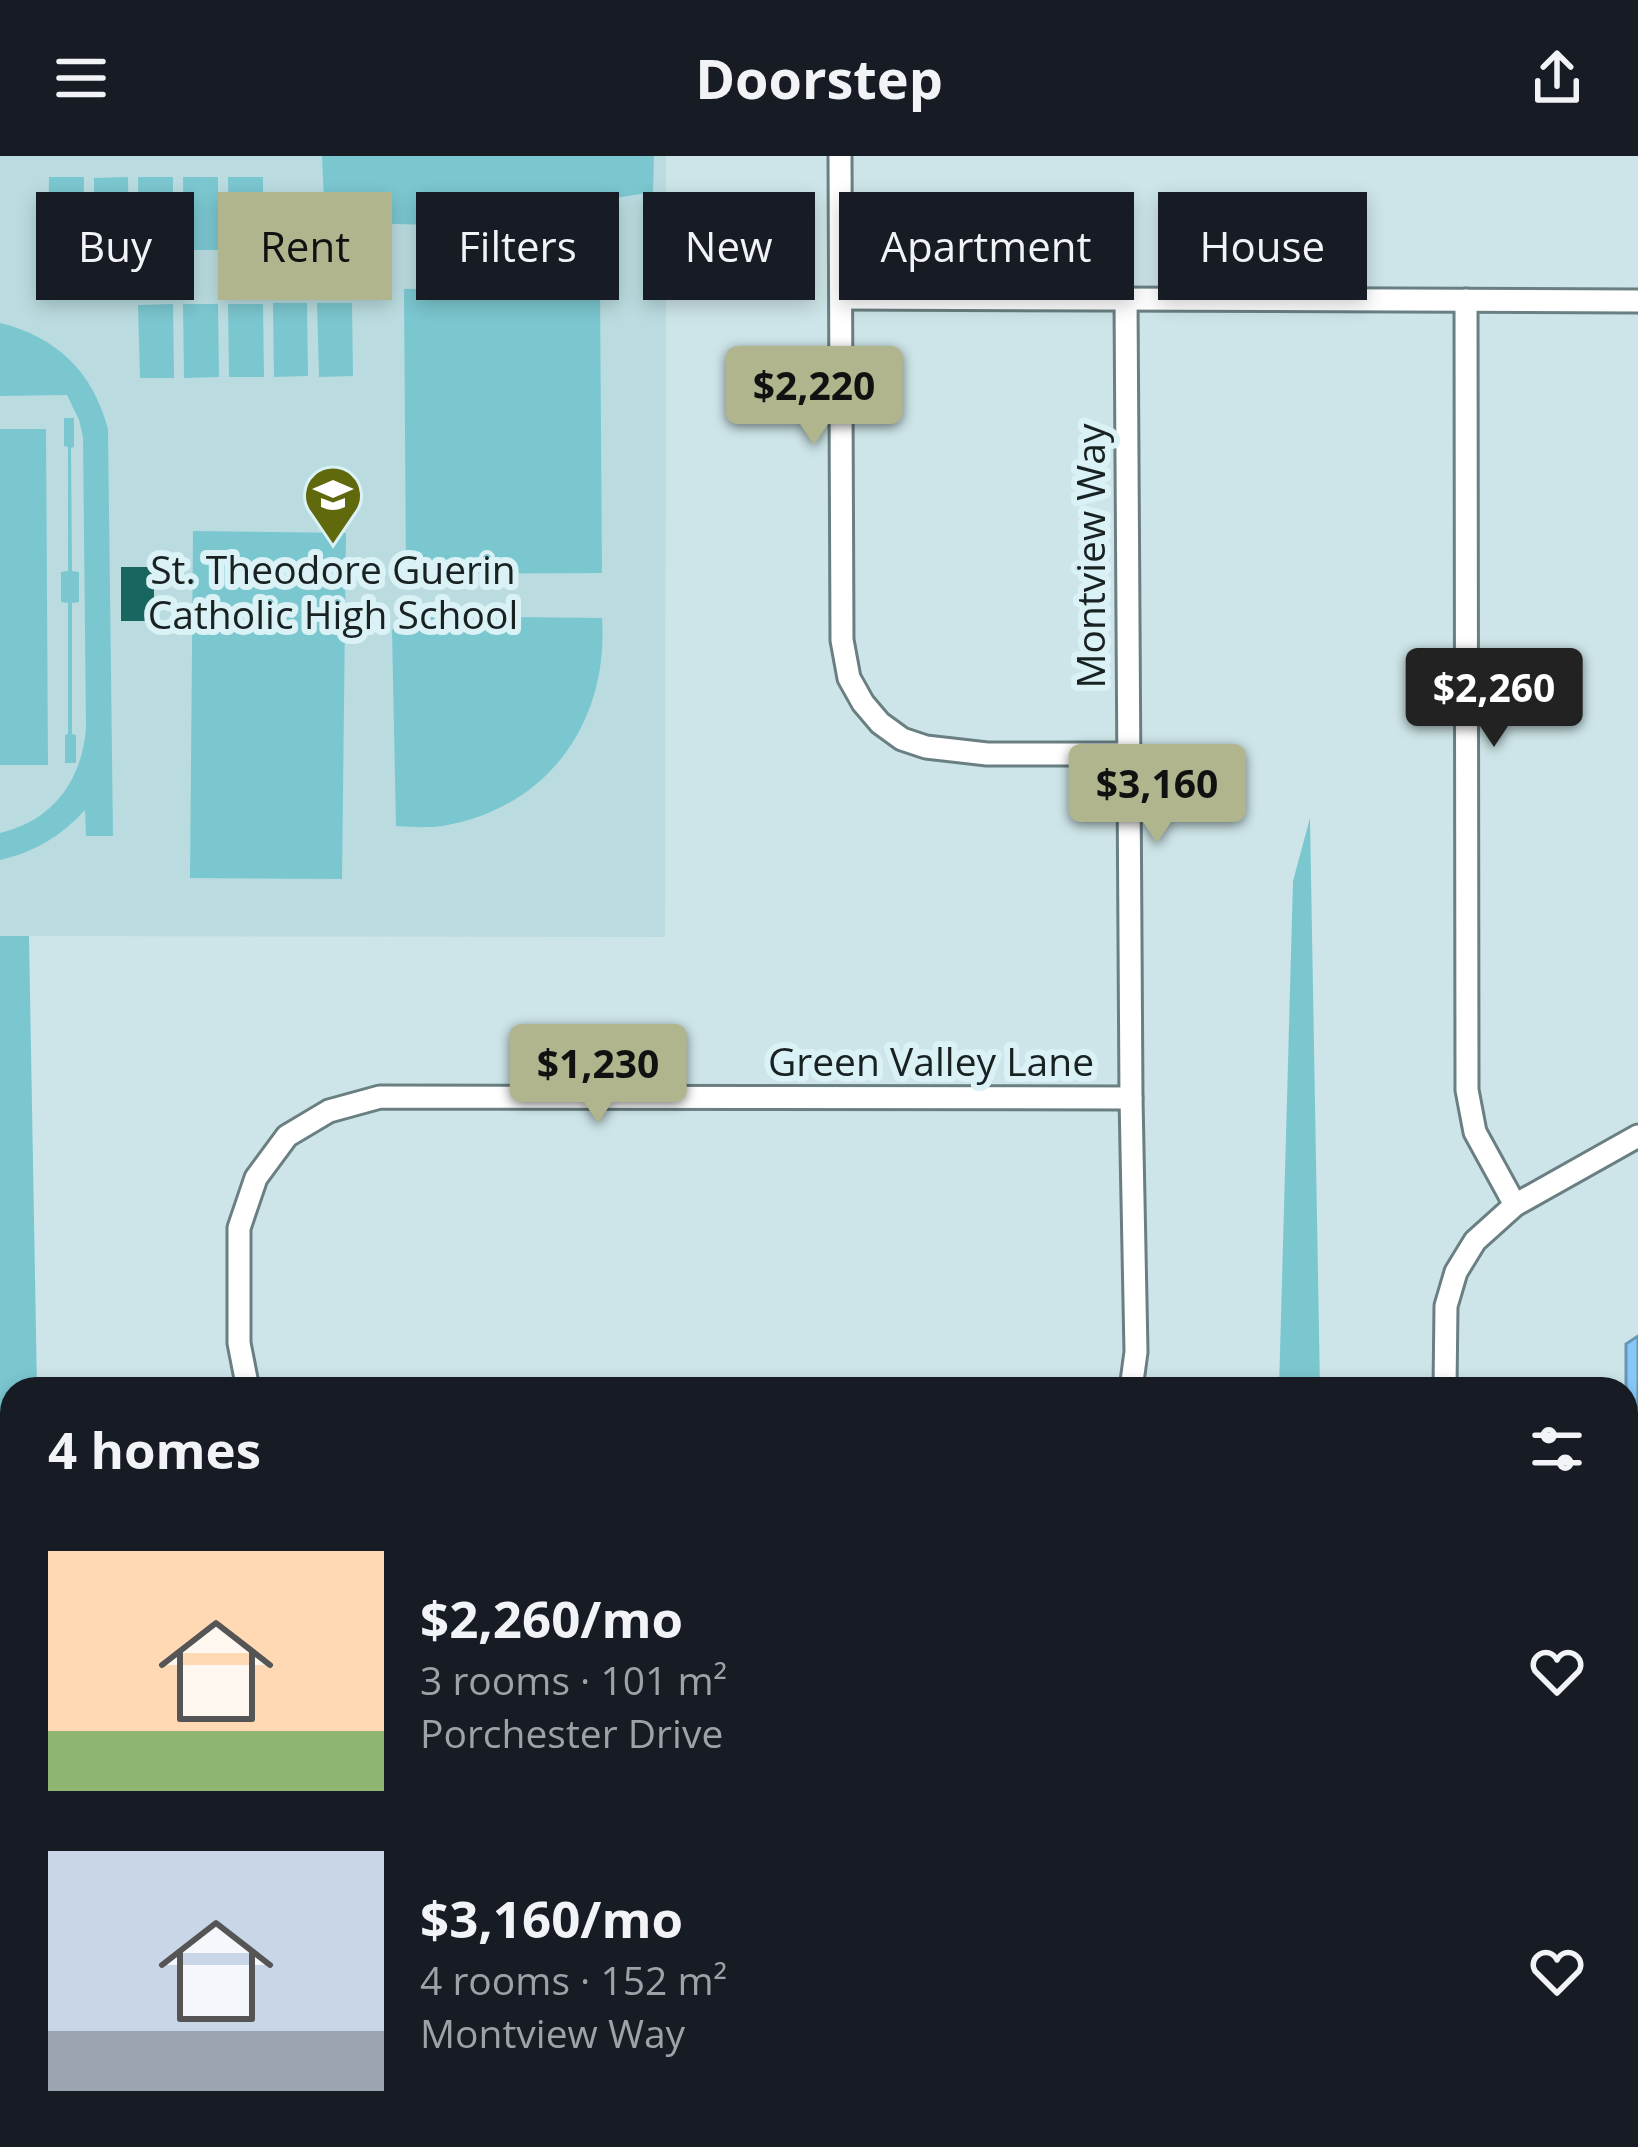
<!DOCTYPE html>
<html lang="en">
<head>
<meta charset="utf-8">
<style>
  :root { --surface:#171b24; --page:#20242c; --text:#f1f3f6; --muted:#9ea1a6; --accent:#b0b58d }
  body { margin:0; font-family:"Open Sans",sans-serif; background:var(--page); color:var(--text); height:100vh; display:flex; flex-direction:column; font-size:45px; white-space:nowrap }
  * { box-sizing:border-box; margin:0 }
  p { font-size:39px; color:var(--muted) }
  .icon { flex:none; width:66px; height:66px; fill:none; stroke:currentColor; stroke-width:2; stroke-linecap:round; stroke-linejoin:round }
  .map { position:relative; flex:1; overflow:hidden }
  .drawer { position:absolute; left:0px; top:1221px; width:1638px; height:771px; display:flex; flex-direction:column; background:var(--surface); border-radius:36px 36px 0 0; box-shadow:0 6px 18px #0003 }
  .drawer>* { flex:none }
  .top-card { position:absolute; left:36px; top:36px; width:1566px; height:108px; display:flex; gap:24px }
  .price { position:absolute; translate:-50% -102px; padding:0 27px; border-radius:12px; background:var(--accent); color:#111; font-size:39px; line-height:78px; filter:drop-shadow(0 3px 6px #0008) }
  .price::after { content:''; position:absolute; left:50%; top:72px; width:36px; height:27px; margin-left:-18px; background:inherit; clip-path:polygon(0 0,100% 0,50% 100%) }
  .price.active { background:#222; color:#fff }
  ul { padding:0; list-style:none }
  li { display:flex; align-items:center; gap:36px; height:300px; padding:0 48px }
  li span { display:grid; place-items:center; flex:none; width:336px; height:240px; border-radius:0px; color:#555 }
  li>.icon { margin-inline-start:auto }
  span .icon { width:144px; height:144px; fill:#fffc; stroke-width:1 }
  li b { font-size:51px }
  h2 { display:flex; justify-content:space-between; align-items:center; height:144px; padding:0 48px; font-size:51px }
  .pill { padding:0 42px; border-radius:0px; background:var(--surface); box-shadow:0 6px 18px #0003; font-size:42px; line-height:108px }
  .pill.active { background:var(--accent); color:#111 }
  header { display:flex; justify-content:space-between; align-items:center; height:156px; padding:0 48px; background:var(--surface); font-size:54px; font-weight:700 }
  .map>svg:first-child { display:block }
  .built { fill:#badce0 }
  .green { fill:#7bc7d0 }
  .water { fill:#87c8f8; stroke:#6696b8; stroke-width:3 }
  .building { fill:#19655f }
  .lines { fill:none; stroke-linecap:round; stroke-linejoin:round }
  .minor-casing { stroke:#697f82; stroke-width:27 }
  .minor { stroke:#fff; stroke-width:21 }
  .labels { text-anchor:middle; stroke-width:12; stroke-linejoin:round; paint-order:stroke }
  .street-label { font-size:39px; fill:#192223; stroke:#daf2f5 }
  .poi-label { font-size:39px; fill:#192223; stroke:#daf2f5 }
</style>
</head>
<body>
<header><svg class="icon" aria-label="menu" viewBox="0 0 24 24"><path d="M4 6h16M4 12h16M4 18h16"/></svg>Doorstep<svg class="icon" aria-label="share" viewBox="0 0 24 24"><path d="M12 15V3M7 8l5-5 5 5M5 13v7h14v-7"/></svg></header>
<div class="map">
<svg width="1638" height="1991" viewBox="0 0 1638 1991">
  <rect width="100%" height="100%" fill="#cde5e8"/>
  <polygon class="built" points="0,0 666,0 665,781 0,780"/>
  <g class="green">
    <polygon points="322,0 654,0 653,36 442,69 346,67 324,46"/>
    <polygon points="49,21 84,21 83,95 48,95"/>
    <polygon points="128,21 129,95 94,95 94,22"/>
    <polygon points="138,21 173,21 173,94 139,95"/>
    <polygon points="183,21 218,21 218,94 184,94"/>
    <polygon points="228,21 263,21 263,94 229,94"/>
    <polygon points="600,131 602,417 406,418 404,133"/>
    <polygon points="273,147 307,147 308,220 274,221"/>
    <polygon points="317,147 352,147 353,220 319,221"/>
    <polygon points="173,148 174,222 140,222 138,149"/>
    <polygon points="183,148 218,148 219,221 184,222"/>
    <polygon points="228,148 263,148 264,221 229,221"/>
    <path d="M0,167c57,14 93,49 108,106l5,407h-27l-1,-26c-24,26 -50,42 -85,50v-27c52,-12 82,-52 86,-105l-3,-291 -4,-17 -12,-25 -67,1z"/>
    <polygon points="64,262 74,262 74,291 71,292 72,415 79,416 79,446 72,447 72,578 76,579 76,607 65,607 65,579 68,578 68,447 61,446 61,416 68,415 68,291 64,290"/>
    <polygon points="0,273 46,273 48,609 0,609"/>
    <polygon points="193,375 346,377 342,723 190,722"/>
    <path d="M406,460l196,2c7,104 -54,190 -159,208 -15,2 -32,1 -47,0l-4,-196z"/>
    <polygon points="1310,662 1320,1233 1279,1233 1293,725"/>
    <polygon points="0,780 29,780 37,1233 12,1233 12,1390 0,1390"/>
    <polygon points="190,1980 334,1980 321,1991 182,1991"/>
    <polygon points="1036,1980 1332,1980 1332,1991 1012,1991"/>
  </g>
  <polygon class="water" points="1638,1180 1638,1326 1626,1316 1626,1188"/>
  <rect class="building" x="121" y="411" width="33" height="54"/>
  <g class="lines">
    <defs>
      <g id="minor">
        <polyline points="840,0 842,484 849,522 863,547 880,567 902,583 926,591 987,598 1128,598"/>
        <polyline points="842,142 1638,145"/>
        <polyline points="1126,143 1131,942 1136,1196 1131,1233"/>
        <polyline points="1466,144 1467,934 1475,976 1515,1049"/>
        <polyline points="248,1233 239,1187 239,1072 256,1022 287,980 329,955 380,941 1131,942"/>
        <polyline points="1445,1233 1446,1150 1456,1116 1475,1085 1515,1049 1638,980"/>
        <polyline points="1626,1547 1638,1557"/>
        <polyline points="0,1560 12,1560"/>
        <polyline points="0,1796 12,1779"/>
        <polyline points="1447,1980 1447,1991"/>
      </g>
    </defs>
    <use href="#minor" class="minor-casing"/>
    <use href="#minor" class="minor"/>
  </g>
  <defs>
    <symbol id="school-pin" viewBox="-11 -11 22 30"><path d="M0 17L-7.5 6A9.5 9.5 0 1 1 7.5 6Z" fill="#61690d" stroke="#daf2f5"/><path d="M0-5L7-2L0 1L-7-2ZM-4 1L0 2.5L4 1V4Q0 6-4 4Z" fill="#fff"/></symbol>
  </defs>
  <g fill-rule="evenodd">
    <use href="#school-pin" x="300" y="306" width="66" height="90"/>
  </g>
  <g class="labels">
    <g class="street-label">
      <text transform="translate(1091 400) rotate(-90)" y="14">Montview Way</text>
      <text x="931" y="920">Green Valley Lane</text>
    </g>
    <g class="poi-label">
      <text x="333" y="428">St. Theodore Guerin<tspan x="333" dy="45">Catholic High School</tspan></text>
    </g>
  </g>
</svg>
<b class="price" style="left:814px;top:292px">$2,220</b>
<b class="price active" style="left:1494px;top:594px">$2,260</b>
<b class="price" style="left:1157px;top:690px">$3,160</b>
<b class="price" style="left:598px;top:970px">$1,230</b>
<div class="top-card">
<a class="pill">Buy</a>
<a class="pill active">Rent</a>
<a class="pill">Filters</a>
<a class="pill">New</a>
<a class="pill">Apartment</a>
<a class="pill">House</a>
</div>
<section class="drawer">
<h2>4 homes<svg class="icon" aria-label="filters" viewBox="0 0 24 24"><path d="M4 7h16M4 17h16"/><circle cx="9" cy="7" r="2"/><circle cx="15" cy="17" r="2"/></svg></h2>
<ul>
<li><span style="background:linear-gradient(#ffd9b3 75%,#8fb573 0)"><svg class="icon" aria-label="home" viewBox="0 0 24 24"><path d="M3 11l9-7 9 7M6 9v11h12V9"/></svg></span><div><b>$2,260/mo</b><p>3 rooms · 101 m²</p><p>Porchester Drive</p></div><svg class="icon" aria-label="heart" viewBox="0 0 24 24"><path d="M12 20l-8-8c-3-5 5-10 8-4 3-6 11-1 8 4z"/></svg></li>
<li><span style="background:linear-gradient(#c9d6e8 75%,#9aa5b1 0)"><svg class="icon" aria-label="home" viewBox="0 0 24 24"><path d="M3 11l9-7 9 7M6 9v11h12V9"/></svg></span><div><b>$3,160/mo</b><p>4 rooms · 152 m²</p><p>Montview Way</p></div><svg class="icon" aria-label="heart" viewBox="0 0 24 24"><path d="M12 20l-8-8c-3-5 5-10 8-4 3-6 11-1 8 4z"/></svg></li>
</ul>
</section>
</div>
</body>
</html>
